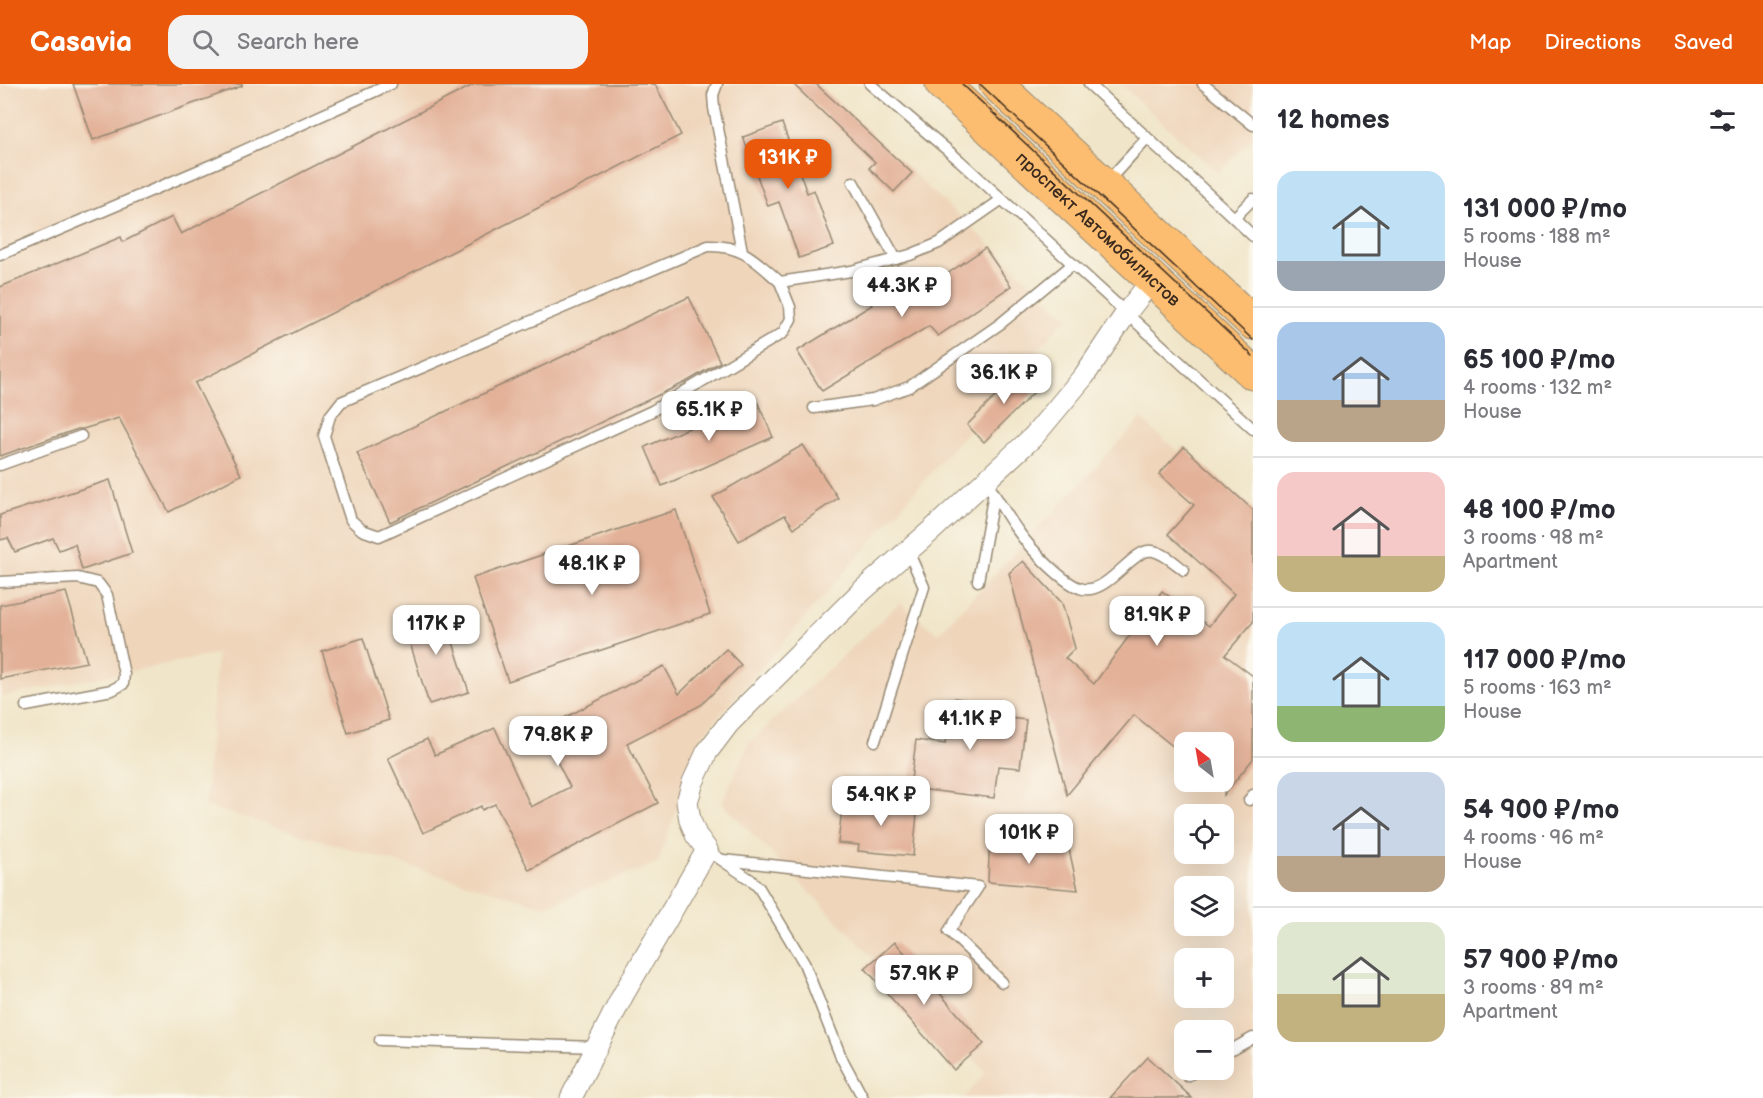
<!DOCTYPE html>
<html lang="en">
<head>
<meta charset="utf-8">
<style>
  :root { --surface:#fff; --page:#f2f2f3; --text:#2b2b33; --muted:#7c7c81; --line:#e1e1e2; --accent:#ea580c }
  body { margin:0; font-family:"Balsamiq Sans",sans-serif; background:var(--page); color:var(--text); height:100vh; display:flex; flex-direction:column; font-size:22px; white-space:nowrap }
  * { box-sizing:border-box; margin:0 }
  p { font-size:20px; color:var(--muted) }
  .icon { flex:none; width:33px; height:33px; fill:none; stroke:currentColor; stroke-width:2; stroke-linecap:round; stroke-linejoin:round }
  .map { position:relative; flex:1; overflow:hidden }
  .drawer { display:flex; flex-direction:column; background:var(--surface); width:510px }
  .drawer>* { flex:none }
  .needle { width:39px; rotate:329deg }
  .fabs { position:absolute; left:1174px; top:648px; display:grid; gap:12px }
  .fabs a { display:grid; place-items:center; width:60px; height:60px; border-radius:12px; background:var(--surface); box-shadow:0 6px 24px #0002; font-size:30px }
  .price { position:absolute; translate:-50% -51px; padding:0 14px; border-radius:12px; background:#fff; color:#222; font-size:20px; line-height:39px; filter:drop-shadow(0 2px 3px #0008) }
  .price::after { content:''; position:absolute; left:50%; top:36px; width:18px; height:14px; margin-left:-9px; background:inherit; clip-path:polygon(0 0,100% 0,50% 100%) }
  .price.active { background:var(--accent); color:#fff }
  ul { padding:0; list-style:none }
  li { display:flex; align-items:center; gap:18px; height:150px; padding:0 24px }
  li+li { border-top:2px solid var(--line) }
  li span { display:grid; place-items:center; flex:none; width:168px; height:120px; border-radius:18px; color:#555 }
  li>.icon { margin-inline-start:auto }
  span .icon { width:72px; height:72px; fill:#fffc; stroke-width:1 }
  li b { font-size:26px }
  h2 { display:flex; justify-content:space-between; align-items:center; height:72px; padding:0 24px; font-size:26px }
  header { display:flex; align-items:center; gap:36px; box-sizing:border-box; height:84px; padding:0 30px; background:var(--accent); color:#fff }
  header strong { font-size:28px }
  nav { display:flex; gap:33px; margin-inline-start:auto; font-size:21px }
  .search { width:420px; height:54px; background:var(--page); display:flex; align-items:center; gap:15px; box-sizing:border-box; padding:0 21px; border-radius:18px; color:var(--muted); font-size:22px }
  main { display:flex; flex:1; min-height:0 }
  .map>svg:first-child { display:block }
  .built { fill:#efd6bb; fill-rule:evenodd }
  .building { fill:#e3b198 }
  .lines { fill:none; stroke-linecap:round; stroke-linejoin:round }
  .lane-casing { stroke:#968873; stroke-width:13 }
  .street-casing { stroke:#968873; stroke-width:23 }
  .primary-casing { stroke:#968873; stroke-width:35 }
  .lane { stroke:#fff; stroke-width:10 }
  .street { stroke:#fff; stroke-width:21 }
  .primary { stroke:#fcbd6f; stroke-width:33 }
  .tram { stroke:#3b2a1e; stroke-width:1.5 }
  .labels { text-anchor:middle; stroke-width:4.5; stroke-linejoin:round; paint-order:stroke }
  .street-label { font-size:18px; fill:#3b2a1e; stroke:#fbf7ec }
</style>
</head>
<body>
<header>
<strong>Casavia</strong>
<div class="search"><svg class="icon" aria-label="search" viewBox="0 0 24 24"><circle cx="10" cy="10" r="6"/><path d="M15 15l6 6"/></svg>Search here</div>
<nav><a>Map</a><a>Directions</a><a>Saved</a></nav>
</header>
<main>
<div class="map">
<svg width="1253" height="1014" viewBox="0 0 1253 1014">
  <rect width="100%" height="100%" fill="#fbf7ec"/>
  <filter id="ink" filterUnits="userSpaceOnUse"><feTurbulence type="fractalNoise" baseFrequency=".0167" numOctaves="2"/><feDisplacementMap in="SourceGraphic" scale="12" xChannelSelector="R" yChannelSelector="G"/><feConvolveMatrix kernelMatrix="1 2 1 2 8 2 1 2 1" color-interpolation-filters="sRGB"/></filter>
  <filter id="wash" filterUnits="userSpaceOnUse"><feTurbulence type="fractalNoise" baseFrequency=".008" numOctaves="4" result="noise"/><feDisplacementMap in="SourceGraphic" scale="24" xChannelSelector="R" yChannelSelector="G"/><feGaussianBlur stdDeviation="1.35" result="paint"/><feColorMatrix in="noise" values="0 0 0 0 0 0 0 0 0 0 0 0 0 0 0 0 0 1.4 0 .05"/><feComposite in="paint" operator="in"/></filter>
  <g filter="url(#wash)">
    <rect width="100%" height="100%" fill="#f0e5c8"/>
    <g class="built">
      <polygon points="0,0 818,0 1067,233 701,653 658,779 544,822 205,722 217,570 0,613"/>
      <polygon points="1120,0 1253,0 1253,53 1218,89"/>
      <path d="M1141,335l112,99v580h-289l22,-26 -264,-269 27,-60 151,-140 38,31zM1185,658h39v40h-39zM1185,730h39v40h-39zM1185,802h39v40h-39zM1185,874h39v40h-39zM1185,946h39v40h-39z"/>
    </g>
    <g id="blocks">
      <g class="building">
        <polygon points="73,0 242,0 242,2 93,56"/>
        <polygon points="475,0 655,0 681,51 195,299 241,391 169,428 119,334 83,345 78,345 0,372 0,203 121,153 123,158 172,133 181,150"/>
        <polygon points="793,0 816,0 912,89 894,108 869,84 875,78"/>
        <polygon points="782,39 807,109 814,106 834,162 799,174 779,118 768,122 743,53"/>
        <polygon points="985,164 1011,202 938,252 929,242 822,307 797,267 872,221 857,198 870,190 885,214 905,202 912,214"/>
        <polygon points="689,213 720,278 686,298 390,438 357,369"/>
        <polygon points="1024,284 1041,301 984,358 967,341"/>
        <polygon points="756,315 773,353 662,402 645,363"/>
        <polygon points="803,361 838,414 794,444 785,431 739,457 713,413"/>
        <polygon points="1184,363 1253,426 1253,538 1225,571 1253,592 1253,675 1224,711 1224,658 1185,658 1185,672 1134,631 1067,711 1009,489 1023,477 1062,519 1075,564 1065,574 1094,600 1162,507 1209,542 1234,510 1168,450 1194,421 1159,390"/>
        <polygon points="110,396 132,469 82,486 75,460 59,466 53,454 15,468 8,454 0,456 0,431"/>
        <polygon points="676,426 710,530 508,597 473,494"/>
        <polygon points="66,508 87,578 0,595 0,521"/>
        <polygon points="442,524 469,608 429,620 403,537"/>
        <polygon points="363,554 389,636 348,649 322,567"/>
        <polygon points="726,565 741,581 701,621 627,659 658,719 529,786 495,720 482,726 481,722 423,749 388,674 427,655 435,671 495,644 531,723 570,703 541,646 664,582 679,610"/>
        <polygon points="955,614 1002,620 1000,633 1026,636 1020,684 998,682 994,714 910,704 916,656 945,660 949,627 953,627"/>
        <polygon points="864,714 918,719 913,772 858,767 859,761 838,759 842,725 862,727"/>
        <polygon points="1006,744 1004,763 1069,765 1078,806 988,798 990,746"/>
        <polygon points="895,858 984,960 954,986 865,884"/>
        <polygon points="1148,973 1192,1014 1110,1014"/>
      </g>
    </g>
  </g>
  <g filter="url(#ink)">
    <use href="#blocks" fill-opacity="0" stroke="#968873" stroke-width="1.5"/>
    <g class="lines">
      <defs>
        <g id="lane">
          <polyline points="717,0 713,11 714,24 742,167"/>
          <polyline points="870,0 959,76 1253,345"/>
          <polyline points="1089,0 1234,134 1253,115"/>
          <polyline points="1203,0 1253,41"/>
          <polyline points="853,98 896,175"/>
          <polyline points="1106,99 1147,54"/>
          <polyline points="1234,134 1253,152"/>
          <polyline points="0,171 216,79 391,0"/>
          <path d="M780,198l10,25 1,12 -8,14 -131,78 -273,125 -17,-6 -11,-10 -27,-84 6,-20 11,-14 367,-156c34,-1 47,14 72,36l71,-11 59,-16 29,-12 62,-43"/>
          <polyline points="814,324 873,316 909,303 1000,240 1073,180"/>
          <polyline points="0,381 81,352"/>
          <path d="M985,397c12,16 21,34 33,50 11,16 46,54 65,58 26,5 51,-43 70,-38 11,2 22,12 31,19"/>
          <polyline points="978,497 994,409"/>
          <polyline points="0,498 78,494 98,499 107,511 124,590 123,600 112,606 26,622"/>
          <polyline points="875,657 924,503 908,467"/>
          <polyline points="1249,716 1253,711"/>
          <polyline points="707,766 751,796 759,804 804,879 841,973 863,1014"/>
          <polyline points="723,776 978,803 949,847 1002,898"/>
          <polyline points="380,956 597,963"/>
          <polyline points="1224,970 1253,954"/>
          <polyline points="1187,992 1198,986"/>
        </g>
        <polyline id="street" points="571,1014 623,911 707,766 696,751 690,736 687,718 693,698 707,668 729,639 863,506 932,446 1034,352 1084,292 1127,228 1153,195"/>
        <g id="primary">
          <path id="s1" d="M942,0l311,289"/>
          <polyline points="996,0 1253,239"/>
        </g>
      </defs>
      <use href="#lane" class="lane-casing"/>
      <use href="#street" class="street-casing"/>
      <use href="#primary" class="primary-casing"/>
      <use href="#lane" class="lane"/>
      <use href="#street" class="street"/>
      <use href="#primary" class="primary"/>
      <g class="tram">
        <polyline points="962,0 1253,272"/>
        <polyline points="980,0 1253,256"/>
      </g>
    </g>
  </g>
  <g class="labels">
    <g class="street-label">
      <text dy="6" stroke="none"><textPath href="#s1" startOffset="213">проспект Автомобилистов</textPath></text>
    </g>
  </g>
</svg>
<div class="fabs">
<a><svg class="needle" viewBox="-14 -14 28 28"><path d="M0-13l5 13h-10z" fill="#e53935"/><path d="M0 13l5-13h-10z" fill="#7c7c81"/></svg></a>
<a><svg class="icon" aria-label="locate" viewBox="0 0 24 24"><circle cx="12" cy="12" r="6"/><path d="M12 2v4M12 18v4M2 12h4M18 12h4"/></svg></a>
<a><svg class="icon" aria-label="layers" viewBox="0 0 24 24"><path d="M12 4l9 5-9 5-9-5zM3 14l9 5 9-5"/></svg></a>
<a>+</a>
<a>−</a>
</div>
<b class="price active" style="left:788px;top:106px">131K ₽</b>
<b class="price" style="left:902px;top:234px">44.3K ₽</b>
<b class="price" style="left:1004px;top:321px">36.1K ₽</b>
<b class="price" style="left:709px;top:358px">65.1K ₽</b>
<b class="price" style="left:592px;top:512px">48.1K ₽</b>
<b class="price" style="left:1157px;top:563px">81.9K ₽</b>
<b class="price" style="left:436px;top:572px">117K ₽</b>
<b class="price" style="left:970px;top:667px">41.1K ₽</b>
<b class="price" style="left:558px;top:683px">79.8K ₽</b>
<b class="price" style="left:881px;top:743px">54.9K ₽</b>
<b class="price" style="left:1029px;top:781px">101K ₽</b>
<b class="price" style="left:924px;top:922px">57.9K ₽</b>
</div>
<section class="drawer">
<h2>12 homes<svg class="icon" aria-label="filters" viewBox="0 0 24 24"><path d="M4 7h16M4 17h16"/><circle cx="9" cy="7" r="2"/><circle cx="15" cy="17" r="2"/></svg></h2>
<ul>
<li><span style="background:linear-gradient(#bfe0f5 75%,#9aa5b1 0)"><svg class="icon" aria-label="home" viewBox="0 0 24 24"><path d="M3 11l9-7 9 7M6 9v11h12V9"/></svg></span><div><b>131 000 ₽/mo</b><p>5 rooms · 188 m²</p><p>House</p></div></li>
<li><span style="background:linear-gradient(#a9c7e8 65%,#b9a48a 0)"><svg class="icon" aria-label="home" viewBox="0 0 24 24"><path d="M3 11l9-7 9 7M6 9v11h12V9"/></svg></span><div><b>65 100 ₽/mo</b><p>4 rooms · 132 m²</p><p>House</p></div></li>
<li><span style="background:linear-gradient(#f6c9c9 70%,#c2b280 0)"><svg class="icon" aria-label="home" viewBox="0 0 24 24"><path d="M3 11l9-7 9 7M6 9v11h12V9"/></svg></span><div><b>48 100 ₽/mo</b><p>3 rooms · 98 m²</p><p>Apartment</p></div></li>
<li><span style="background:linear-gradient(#bfe0f5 70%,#8fb573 0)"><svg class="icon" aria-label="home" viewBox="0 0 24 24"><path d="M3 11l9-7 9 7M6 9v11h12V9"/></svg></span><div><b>117 000 ₽/mo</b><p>5 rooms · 163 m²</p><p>House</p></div></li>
<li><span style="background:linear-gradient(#c9d6e8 70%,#b9a48a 0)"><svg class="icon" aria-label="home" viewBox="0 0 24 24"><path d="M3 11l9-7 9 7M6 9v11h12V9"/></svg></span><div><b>54 900 ₽/mo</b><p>4 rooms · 96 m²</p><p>House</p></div></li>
<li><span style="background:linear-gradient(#dfe7d0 60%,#c2b280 0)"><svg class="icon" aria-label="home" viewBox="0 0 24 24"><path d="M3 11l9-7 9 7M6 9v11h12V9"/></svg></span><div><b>57 900 ₽/mo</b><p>3 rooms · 89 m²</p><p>Apartment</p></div></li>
</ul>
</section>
</main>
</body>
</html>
